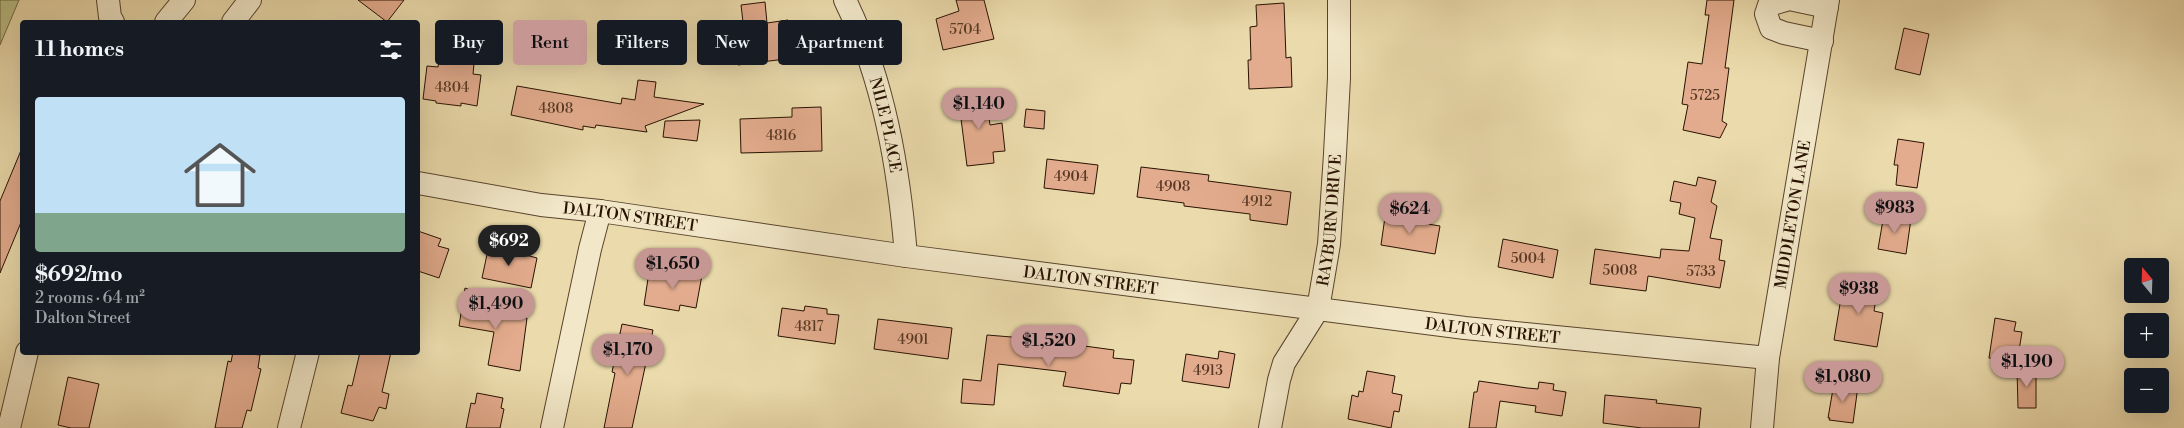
<!DOCTYPE html>
<html lang="en">
<head>
<meta charset="utf-8">
<style>
  :root { --surface:#171b24; --page:#20242c; --text:#f1f3f6; --muted:#9ea1a6; --line:#363941; --accent:#c59692 }
  body { margin:0; font-family:"Libre Bodoni",serif; background:var(--page); color:var(--text); height:100vh; display:flex; flex-direction:column; font-size:19px; white-space:nowrap }
  * { box-sizing:border-box; margin:0 }
  p { font-size:16px; color:var(--muted) }
  .icon { flex:none; width:28px; height:28px; fill:none; stroke:currentColor; stroke-width:2; stroke-linecap:round; stroke-linejoin:round }
  .map { position:relative; flex:1; overflow:hidden }
  .panel { position:absolute; left:20px; top:20px; width:400px; height:335px; display:flex; flex-direction:column; background:var(--surface); border-radius:5px; box-shadow:0 5px 20px #0002 }
  .panel>* { flex:none }
  .banner { position:absolute; left:435px; top:20px; width:475px; height:45px; display:flex; gap:10px }
  .needle { width:32px; rotate:341deg }
  .buttons { position:absolute; left:2124px; top:258px; display:grid; gap:10px }
  .buttons a { display:grid; place-items:center; width:45px; height:45px; border-radius:5px; background:var(--surface); box-shadow:0 5px 20px #0002; font-size:25px }
  .price { position:absolute; translate:-50% -42px; padding:0 11px; border-radius:18px; background:var(--accent); color:#111; font-size:16px; line-height:32px; filter:drop-shadow(0 1px 2px #0008) }
  .price::after { content:''; position:absolute; left:50%; top:30px; width:15px; height:11px; margin-left:-8px; background:inherit; clip-path:polygon(0 0,100% 0,50% 100%) }
  .price.on { background:#222; color:#fff }
  ul { padding:0; list-style:none }
  li { display:grid; align-content:center; gap:10px; height:265px; padding:0 15px }
  li+li { border-top:1px solid var(--line) }
  li span { display:grid; place-items:center; height:155px; border-radius:5px; color:#555 }
  li>.icon { margin-inline-start:auto }
  span .icon { width:90px; height:90px; fill:#fffc; stroke-width:1 }
  li b { font-size:21px }
  h2 { display:flex; justify-content:space-between; align-items:center; height:60px; padding:0 15px; font-size:21px }
  .chip { padding:0 18px; border-radius:5px; background:var(--surface); box-shadow:0 5px 20px #0002; font-size:18px; line-height:45px }
  .chip.on { background:var(--accent); color:#111 }
  .map>svg:first-child { display:block }
  .green { fill:#bbbf87; stroke:#726844 }
  .building { fill:#e3ac8e; stroke:#281201 }
  .lines { fill:none; stroke-linecap:round; stroke-linejoin:round }
  .minor-casing { stroke:#59442c; stroke-width:24 }
  .minor { stroke:#f2e8c9; stroke-width:22 }
  .labels { text-anchor:middle; stroke-width:5; stroke-linejoin:round; paint-order:stroke }
  .number-label { font-size:14px; fill:#573824 }
  .street-label { font-size:16px; fill:#281201; stroke:#f2e8c9 }
</style>
</head>
<body>
<div class="map">
<svg width="2184" height="428" viewBox="0 0 2184 428">
  <rect width="100%" height="100%" fill="#ebdbac"/>
  <filter id="stains"><feTurbulence type="fractalNoise" baseFrequency=".004" numOctaves="4"/><feColorMatrix values="0 0 0 0 .2 0 0 0 0 .09 0 0 0 0 .02 0 0 0 .5 -.17"/></filter>
  <radialGradient id="worn" r=".72"><stop offset=".6" stop-color="#630" stop-opacity="0"/><stop offset="1" stop-color="#630" stop-opacity=".3"/></radialGradient>
  <polygon class="green" points="0,0 19,0 0,45"/>
  <g class="building">
    <polygon points="358,0 404,0 387,22"/>
    <polygon points="956,0 984,0 994,39 943,50 936,19 959,11"/>
    <polygon points="1707,0 1734,0 1725,68 1729,68 1722,121 1727,124 1720,138 1683,130 1688,105 1682,104 1688,62 1702,64 1709,15 1705,15"/>
    <polygon points="765,2 767,23 788,20 793,58 738,65 735,40 745,39 741,5"/>
    <polygon points="1284,3 1286,58 1291,57 1292,87 1249,89 1248,60 1251,60 1250,27 1257,26 1256,5"/>
    <polygon points="1904,28 1929,34 1920,75 1895,69"/>
    <polygon points="439,60 474,64 473,74 481,75 477,106 461,103 461,106 436,103 436,101 423,99 427,66 438,67"/>
    <polygon points="638,80 656,82 654,97 704,104 645,126 647,132 596,125 595,128 583,126 583,130 511,115 517,86 621,104 622,98 635,100"/>
    <polygon points="986,92 990,125 1002,123 1005,151 993,152 994,163 967,166 958,95"/>
    <polygon points="821,107 822,151 741,153 740,119 792,117 792,108"/>
    <polygon points="1026,109 1045,111 1044,129 1024,127"/>
    <polygon points="700,120 697,141 663,137 665,121"/>
    <polygon points="1898,139 1924,143 1917,188 1896,185 1898,165 1894,165"/>
    <polygon points="22,148 22,220 0,273 0,201"/>
    <polygon points="1047,159 1098,165 1094,194 1044,188"/>
    <polygon points="1141,167 1209,175 1208,181 1291,192 1287,225 1250,220 1250,214 1184,206 1184,203 1137,197"/>
    <polygon points="1698,177 1716,181 1711,202 1717,206 1710,238 1722,240 1719,260 1725,261 1720,288 1648,276 1646,291 1590,284 1595,249 1660,258 1661,249 1689,251 1695,218 1679,214 1681,203 1670,201 1674,181 1696,186"/>
    <polygon points="1884,214 1911,219 1906,254 1878,249"/>
    <polygon points="1385,217 1440,226 1435,254 1381,245"/>
    <polygon points="418,231 441,239 438,246 449,249 439,278 418,271"/>
    <polygon points="1503,239 1558,250 1553,278 1498,267"/>
    <polygon points="489,245 537,258 531,288 482,278"/>
    <polygon points="669,269 702,275 696,308 680,305 679,311 644,305 649,272 668,275"/>
    <polygon points="1844,280 1878,286 1874,311 1883,313 1877,347 1834,340"/>
    <polygon points="465,288 488,297 486,311 527,318 520,371 488,365 494,332 459,326"/>
    <polygon points="805,306 827,309 827,314 839,315 835,344 778,336 782,308 804,311"/>
    <polygon points="1995,318 2016,322 2014,331 2022,332 2017,363 1989,358"/>
    <polygon points="878,319 952,328 948,359 874,349"/>
    <polygon points="622,324 653,330 632,428 604,428 615,373 612,372"/>
    <polygon points="987,335 1024,338 1024,341 1077,348 1077,345 1114,350 1113,358 1134,360 1131,384 1121,383 1119,394 1063,386 1066,372 998,364 994,405 961,403 963,379 981,381"/>
    <polygon points="1219,351 1235,354 1229,388 1182,381 1186,354 1218,359"/>
    <polygon points="233,352 260,355 258,368 261,369 251,411 247,410 242,428 215,428 228,361 231,362"/>
    <polygon points="360,352 391,352 382,392 389,394 386,409 379,407 373,421 341,413 348,385 352,386"/>
    <polygon points="2036,368 2036,408 2018,408 2017,369"/>
    <polygon points="1367,371 1395,376 1392,393 1402,395 1399,412 1394,411 1391,428 1348,419 1352,395 1358,397 1359,391 1363,392"/>
    <polygon points="68,377 99,384 89,428 71,428 58,425"/>
    <polygon points="1479,381 1527,388 1538,389 1539,382 1554,384 1553,390 1566,392 1562,416 1535,412 1536,406 1500,401 1496,428 1469,428 1474,392 1477,392"/>
    <polygon points="1834,383 1858,386 1853,423 1829,420 1830,418 1828,418"/>
    <polygon points="477,393 503,398 501,408 504,409 500,428 466,428 471,403 475,404"/>
    <polygon points="1605,395 1657,400 1656,403 1701,408 1699,428 1642,428 1603,423"/>
  </g>
  <g class="lines">
    <defs>
      <g id="minor">
        <polyline points="108,0 110,17 113,22"/>
        <path id="s1" d="M845,0c39,80 54,168 61,256"/>
        <polyline points="1786,0 1769,5 1766,14 1771,28 1784,33 1822,41"/>
        <polyline points="1794,0 1827,7"/>
        <polyline points="166,22 184,0"/>
        <polyline points="233,22 250,0"/>
        <path id="s2" d="M418,183l123,22 59,6 306,45 412,53 147,19 303,30"/>
        <polyline points="9,428 27,352"/>
        <polyline points="289,428 308,352"/>
        <polyline points="552,428 590,249 600,211"/>
        <path id="s3" d="M1270,428l9,-48 5,-17 34,-54 11,-65 6,-90 4,-76v-78"/>
        <path id="s4" d="M1762,428l6,-70 60,-358"/>
      </g>
    </defs>
    <use href="#minor" class="minor-casing"/>
    <use href="#minor" class="minor"/>
  </g>
  <g class="labels">
    <g class="number-label">
      <text x="965" y="34">5704</text>
      <text x="452" y="92">4804</text>
      <text x="1705" y="100">5725</text>
      <text x="556" y="113">4808</text>
      <text x="781" y="140">4816</text>
      <text x="1071" y="181">4904</text>
      <text x="1173" y="191">4908</text>
      <text x="1257" y="206">4912</text>
      <text x="1528" y="263">5004</text>
      <text x="1620" y="275">5008</text>
      <text x="1701" y="276">5733</text>
      <text x="809" y="331">4817</text>
      <text x="913" y="344">4901</text>
      <text x="1208" y="375">4913</text>
    </g>
    <g class="street-label">
      <text dy="6" stroke="none"><textPath href="#s1" startOffset="132">NILE PLACE</textPath></text>
      <text dy="6" stroke="none"><textPath href="#s4" startOffset="216">MIDDLETON LANE</textPath></text>
      <text dy="6" stroke="none"><textPath href="#s2" startOffset="215">DALTON STREET</textPath></text>
      <text dy="6" stroke="none"><textPath href="#s3" startOffset="220">RAYBURN DRIVE</textPath></text>
      <text dy="6" stroke="none"><textPath href="#s2" startOffset="680">DALTON STREET</textPath></text>
      <text dy="6" stroke="none"><textPath href="#s2" startOffset="1085">DALTON STREET</textPath></text>
    </g>
  </g>
  <rect width="100%" height="100%" filter="url(#stains)"/>
  <rect width="100%" height="100%" fill="url(#worn)"/>
</svg>
<div class="buttons">
<a><svg class="needle" viewBox="-14 -14 28 28"><path d="M0-13l5 13h-10z" fill="#e53935"/><path d="M0 13l5-13h-10z" fill="#9ea1a6"/></svg></a>
<a>+</a>
<a>−</a>
</div>
<b class="price" style="left:979px;top:130px">$1,140</b>
<b class="price" style="left:1895px;top:234px">$983</b>
<b class="price" style="left:1410px;top:235px">$624</b>
<b class="price on" style="left:509px;top:267px">$692</b>
<b class="price" style="left:673px;top:290px">$1,650</b>
<b class="price" style="left:1859px;top:315px">$938</b>
<b class="price" style="left:496px;top:330px">$1,490</b>
<b class="price" style="left:1049px;top:367px">$1,520</b>
<b class="price" style="left:628px;top:376px">$1,170</b>
<b class="price" style="left:2027px;top:388px">$1,190</b>
<b class="price" style="left:1843px;top:403px">$1,080</b>
<div class="banner">
<a class="chip">Buy</a>
<a class="chip on">Rent</a>
<a class="chip">Filters</a>
<a class="chip">New</a>
<a class="chip">Apartment</a>
</div>
<section class="panel">
<h2>11 homes<svg class="icon" aria-label="filters" viewBox="0 0 24 24"><path d="M4 7h16M4 17h16"/><circle cx="9" cy="7" r="2"/><circle cx="15" cy="17" r="2"/></svg></h2>
<ul>
<li><span style="background:linear-gradient(#bfe0f5 75%,#7fa58c 0)"><svg class="icon" aria-label="home" viewBox="0 0 24 24"><path d="M3 11l9-7 9 7M6 9v11h12V9"/></svg></span><div><b>$692/mo</b><p>2 rooms · 64 m²</p><p>Dalton Street</p></div></li>
</ul>
</section>
</div>
</body>
</html>
